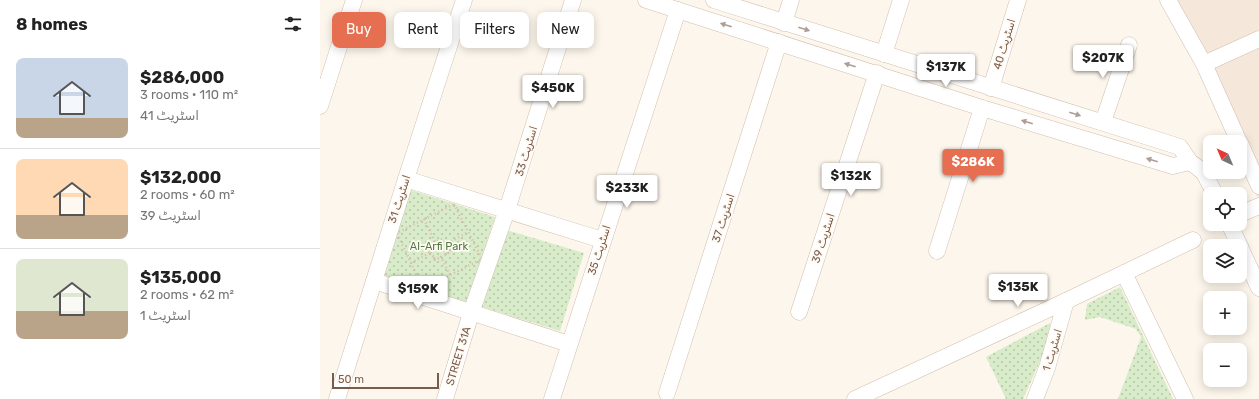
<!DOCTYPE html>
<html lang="en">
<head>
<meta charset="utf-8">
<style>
  :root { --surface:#fff; --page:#f6f6f6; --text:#222; --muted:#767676; --line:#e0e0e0; --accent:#e76f51 }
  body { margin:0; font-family:Rubik,"Noto Sans Arabic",sans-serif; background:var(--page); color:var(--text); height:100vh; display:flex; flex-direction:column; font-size:15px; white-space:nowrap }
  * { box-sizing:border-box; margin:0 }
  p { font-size:13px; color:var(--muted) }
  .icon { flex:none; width:22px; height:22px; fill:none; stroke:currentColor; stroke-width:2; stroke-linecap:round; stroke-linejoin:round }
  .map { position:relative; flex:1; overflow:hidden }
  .details { display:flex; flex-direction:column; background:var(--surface); width:320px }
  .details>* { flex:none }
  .guide { position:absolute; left:12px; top:12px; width:380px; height:36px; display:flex; gap:8px }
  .needle { width:26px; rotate:316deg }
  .fabs { position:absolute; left:883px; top:135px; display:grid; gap:8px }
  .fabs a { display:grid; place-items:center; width:44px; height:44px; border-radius:8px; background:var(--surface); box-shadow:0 2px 10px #0003; font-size:20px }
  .scale { position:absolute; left:12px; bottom:10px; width:107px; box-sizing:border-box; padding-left:4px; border:2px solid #7a5c4d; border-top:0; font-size:11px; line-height:14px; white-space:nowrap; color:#7a5c4d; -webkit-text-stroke:3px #fffaf3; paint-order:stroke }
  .price { position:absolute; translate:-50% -34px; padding:0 9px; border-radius:4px; background:#fff; color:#222; font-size:13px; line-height:26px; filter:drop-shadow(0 1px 2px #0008) }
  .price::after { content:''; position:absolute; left:50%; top:24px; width:12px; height:9px; margin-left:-6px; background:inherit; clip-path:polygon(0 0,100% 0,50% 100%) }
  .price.selected { background:var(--accent); color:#fff }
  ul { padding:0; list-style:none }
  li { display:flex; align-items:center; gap:12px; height:100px; padding:0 16px }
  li+li { border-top:1px solid var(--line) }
  li span { display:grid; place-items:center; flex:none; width:112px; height:80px; border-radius:8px; color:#555 }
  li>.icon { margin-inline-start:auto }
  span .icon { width:48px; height:48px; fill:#fffc; stroke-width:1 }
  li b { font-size:17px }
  h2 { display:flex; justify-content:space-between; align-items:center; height:48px; padding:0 16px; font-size:17px }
  .chip { padding:0 14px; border-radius:8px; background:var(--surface); box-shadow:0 2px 10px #0003; font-size:14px; line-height:36px }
  .chip.selected { background:var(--accent); color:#fff }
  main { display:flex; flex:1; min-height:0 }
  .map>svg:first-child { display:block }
  .residential { fill:#f5e8da }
  .grass { fill:url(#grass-dots) }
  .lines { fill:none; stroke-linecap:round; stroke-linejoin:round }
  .minor-casing { stroke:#d1beb0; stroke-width:17 }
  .path { stroke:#d9b8a5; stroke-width:2.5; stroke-dasharray:1 3; stroke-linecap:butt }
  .minor { stroke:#fff; stroke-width:16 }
  .oneway { fill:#af9d94 }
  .labels { text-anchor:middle; stroke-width:3.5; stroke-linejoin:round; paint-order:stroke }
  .street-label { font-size:11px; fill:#7a5c4d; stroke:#fffaf3 }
  .park-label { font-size:11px; fill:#537a41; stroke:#fffaf3 }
</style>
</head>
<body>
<main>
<section class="details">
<h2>8 homes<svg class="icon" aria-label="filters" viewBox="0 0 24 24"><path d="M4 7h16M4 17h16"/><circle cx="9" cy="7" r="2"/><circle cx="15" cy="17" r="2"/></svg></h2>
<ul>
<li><span style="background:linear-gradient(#c9d6e8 75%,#b9a48a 0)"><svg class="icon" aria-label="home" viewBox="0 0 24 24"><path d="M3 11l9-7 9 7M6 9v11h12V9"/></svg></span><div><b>$286,000</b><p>3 rooms · 110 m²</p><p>اسٹریٹ 41</p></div></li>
<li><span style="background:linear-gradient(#ffd9b3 70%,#b9a48a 0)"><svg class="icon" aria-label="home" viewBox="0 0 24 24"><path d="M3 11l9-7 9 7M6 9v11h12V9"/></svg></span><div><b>$132,000</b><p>2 rooms · 60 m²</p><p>اسٹریٹ 39</p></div></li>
<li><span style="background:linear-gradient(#dfe7d0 65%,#b9a48a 0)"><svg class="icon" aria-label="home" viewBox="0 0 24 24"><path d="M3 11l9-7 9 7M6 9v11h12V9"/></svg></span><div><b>$135,000</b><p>2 rooms · 62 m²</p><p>اسٹریٹ 1</p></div></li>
</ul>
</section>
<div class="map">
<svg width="939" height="399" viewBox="0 0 939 399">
  <defs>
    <pattern id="grass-dots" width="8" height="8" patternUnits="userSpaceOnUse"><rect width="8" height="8" fill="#d8ecc9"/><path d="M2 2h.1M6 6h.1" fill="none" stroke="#b4c2a5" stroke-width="1.8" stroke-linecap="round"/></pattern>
  </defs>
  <rect width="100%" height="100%" fill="#fdf6ec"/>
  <polygon class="residential" points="846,0 939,0 939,201 920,162"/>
  <g class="grass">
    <polygon points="91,190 175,217 147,303 64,277"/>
    <polygon points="180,228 264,253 240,331 156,305"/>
    <polygon points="800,287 853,399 798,399 821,337 816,329 780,317 765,320 767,304"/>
    <polygon points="730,323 731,337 703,399 686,399 666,357"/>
  </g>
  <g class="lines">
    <defs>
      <g id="minor">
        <polyline points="326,0 662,108 853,166 870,162"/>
        <polyline points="394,0 860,147 870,162 877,167 884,173 895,194"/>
        <polyline points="848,0 884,64 919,142"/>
        <polyline points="464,23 471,0"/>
        <polyline points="564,54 581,0"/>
        <polyline points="884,64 939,39"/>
        <polyline points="671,88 698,0"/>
        <polyline points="0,106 34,0"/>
        <polyline points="783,122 809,45"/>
        <polyline points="920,143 939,186"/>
        <polyline points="86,179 282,240"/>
        <polyline points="920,214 939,206"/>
        <polyline points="909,224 920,246"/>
        <polyline points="920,247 939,288"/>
        <polyline points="617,251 662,108"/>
        <polyline points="804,273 865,399"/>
        <polyline points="54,281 249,344"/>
        <polyline points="479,312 557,73"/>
        <polyline points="347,393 459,42"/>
        <polyline points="17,399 86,179 144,0"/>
        <polyline points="125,399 151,313 187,210 253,0"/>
        <polyline points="232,399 358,10"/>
        <polyline points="535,399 746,301 873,240"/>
        <polyline points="715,399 727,368 746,301"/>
      </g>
    </defs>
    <use href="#minor" class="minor-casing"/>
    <g class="path">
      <polygon points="134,204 162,259 103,289 77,233"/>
      <polyline points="104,219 115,242 122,239 125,245"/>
      <polyline points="111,252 115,260 121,257"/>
      <polyline points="91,263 111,252 108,246 115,242"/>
      <polyline points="130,275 121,257 128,253 125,245 148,232"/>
    </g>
    <use href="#minor" class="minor"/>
  </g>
  <defs><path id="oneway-solid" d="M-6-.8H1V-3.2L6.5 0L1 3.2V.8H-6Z"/></defs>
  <g class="oneway">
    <use href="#oneway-solid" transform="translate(406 25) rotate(-162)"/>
    <use href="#oneway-solid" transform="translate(484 29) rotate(17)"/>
    <use href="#oneway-solid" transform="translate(530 65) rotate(-162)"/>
    <use href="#oneway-solid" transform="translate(755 114) rotate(17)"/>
    <use href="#oneway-solid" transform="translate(707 122) rotate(-163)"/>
    <use href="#oneway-solid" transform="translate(832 160) rotate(-163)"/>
  </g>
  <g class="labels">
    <g class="street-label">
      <text transform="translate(684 44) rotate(-73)" y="4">اسٹریٹ 40</text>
      <text transform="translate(206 151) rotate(-73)" y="4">اسٹریٹ 33</text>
      <text transform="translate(79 199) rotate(-72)" y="4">اسٹریٹ 31</text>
      <text transform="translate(403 218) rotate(-72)" y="4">اسٹریٹ 37</text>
      <text transform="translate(503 238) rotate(-72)" y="4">اسٹریٹ 39</text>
      <text transform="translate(279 250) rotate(-72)" y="4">اسٹریٹ 35</text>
      <text transform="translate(732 350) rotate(-73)" y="4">اسٹریٹ 1</text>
      <text transform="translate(138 356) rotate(-73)" y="4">STREET 31A</text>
    </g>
    <g class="park-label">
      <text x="119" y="250">Al-Arfi Park</text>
    </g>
  </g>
</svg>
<div class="fabs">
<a><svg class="needle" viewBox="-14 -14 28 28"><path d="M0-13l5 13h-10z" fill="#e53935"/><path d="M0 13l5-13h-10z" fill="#767676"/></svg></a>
<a><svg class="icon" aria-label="locate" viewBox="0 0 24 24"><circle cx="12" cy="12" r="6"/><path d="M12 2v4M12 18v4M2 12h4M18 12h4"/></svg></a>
<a><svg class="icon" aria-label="layers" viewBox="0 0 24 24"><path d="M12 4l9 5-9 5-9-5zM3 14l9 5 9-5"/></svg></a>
<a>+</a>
<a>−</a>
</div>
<div class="scale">50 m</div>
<b class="price" style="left:783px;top:79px">$207K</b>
<b class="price" style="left:626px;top:88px">$137K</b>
<b class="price" style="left:233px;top:109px">$450K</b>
<b class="price selected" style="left:653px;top:183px">$286K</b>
<b class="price" style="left:531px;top:197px">$132K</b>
<b class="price" style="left:307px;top:209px">$233K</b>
<b class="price" style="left:698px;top:308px">$135K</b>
<b class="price" style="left:98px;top:310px">$159K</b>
<div class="guide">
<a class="chip selected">Buy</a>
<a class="chip">Rent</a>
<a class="chip">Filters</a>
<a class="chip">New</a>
</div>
</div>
</main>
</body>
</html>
